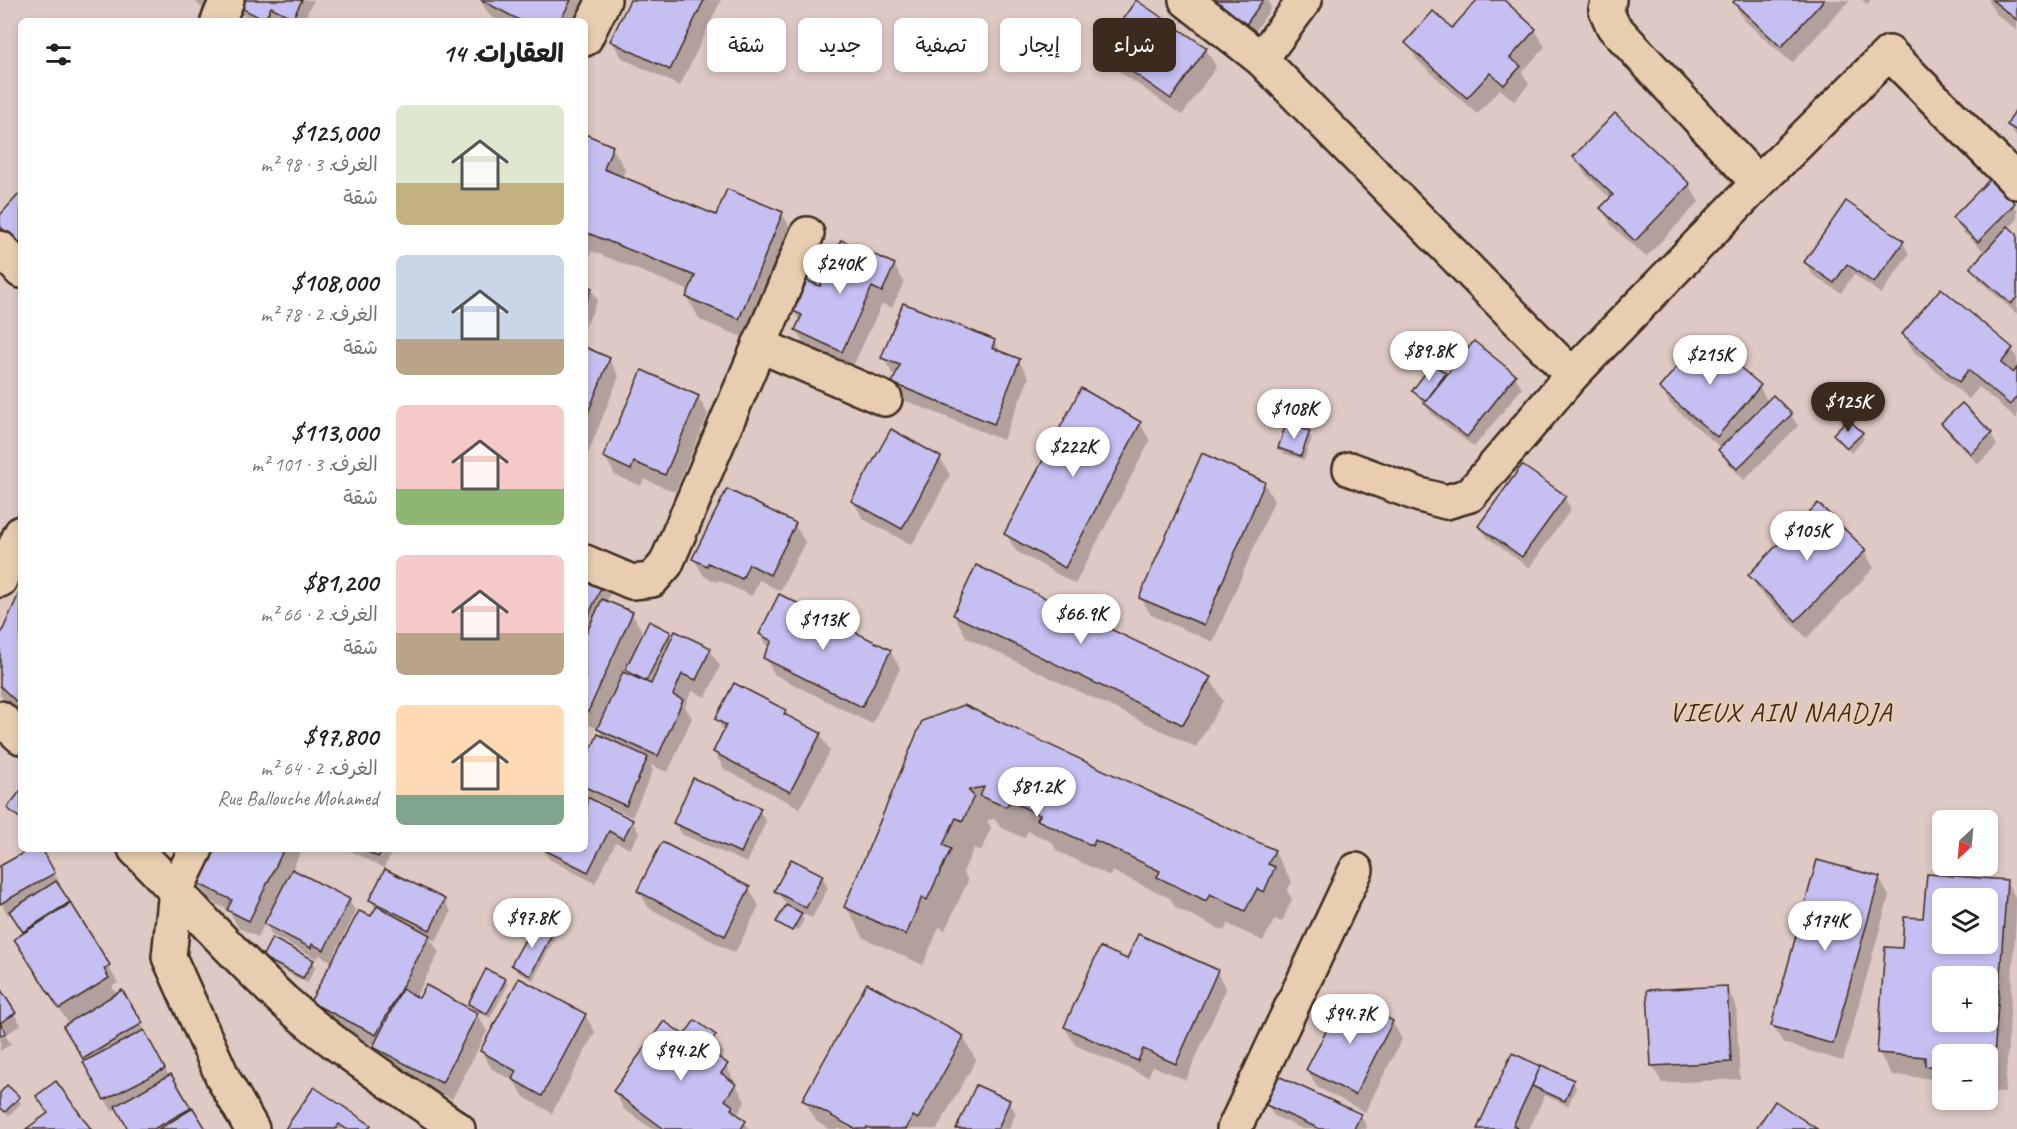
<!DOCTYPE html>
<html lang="ar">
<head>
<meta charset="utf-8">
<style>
  :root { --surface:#fff; --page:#f2f2f2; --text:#202124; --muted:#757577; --accent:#3b2a1e }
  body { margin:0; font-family:Caveat,"Playpen Sans Arabic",sans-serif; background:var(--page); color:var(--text); direction:rtl; height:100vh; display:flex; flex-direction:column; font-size:22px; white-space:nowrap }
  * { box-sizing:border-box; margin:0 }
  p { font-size:20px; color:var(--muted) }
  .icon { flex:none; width:33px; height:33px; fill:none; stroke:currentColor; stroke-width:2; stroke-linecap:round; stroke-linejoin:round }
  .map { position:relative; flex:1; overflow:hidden; direction:ltr }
  .details { position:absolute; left:18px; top:18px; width:570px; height:834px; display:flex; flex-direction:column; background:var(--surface); border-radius:9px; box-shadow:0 3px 9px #0003; direction:rtl }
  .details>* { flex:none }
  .guide { position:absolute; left:606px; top:18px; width:570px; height:54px; direction:rtl; display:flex; gap:12px }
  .needle { width:39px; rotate:206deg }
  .fabs { position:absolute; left:1932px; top:810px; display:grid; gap:12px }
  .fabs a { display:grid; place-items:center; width:66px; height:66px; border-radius:9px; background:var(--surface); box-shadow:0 3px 9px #0003; font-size:30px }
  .price { position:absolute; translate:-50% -51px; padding:0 14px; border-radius:21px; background:#fff; color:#222; font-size:20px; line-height:39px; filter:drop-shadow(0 2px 3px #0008) }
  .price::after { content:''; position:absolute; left:50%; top:36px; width:18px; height:14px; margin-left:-9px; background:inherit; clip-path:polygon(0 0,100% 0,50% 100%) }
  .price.selected { background:var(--accent); color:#fff }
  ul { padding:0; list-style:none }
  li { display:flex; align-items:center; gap:18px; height:150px; padding:0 24px }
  li span { display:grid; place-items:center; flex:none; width:168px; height:120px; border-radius:9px; color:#555 }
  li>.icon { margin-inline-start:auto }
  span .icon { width:72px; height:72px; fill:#fffc; stroke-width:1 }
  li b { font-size:26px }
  h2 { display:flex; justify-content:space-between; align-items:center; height:72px; padding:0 24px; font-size:26px }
  .chip { padding:0 21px; border-radius:9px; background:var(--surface); box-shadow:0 3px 9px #0003; font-size:21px; line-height:54px }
  .chip.selected { background:var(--accent); color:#fff }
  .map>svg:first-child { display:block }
  .shadow { fill:#0003; fill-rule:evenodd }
  .building { fill:#c6c0f2; stroke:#3b2a1e; stroke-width:1.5; fill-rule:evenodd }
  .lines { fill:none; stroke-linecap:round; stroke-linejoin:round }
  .street-casing { stroke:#3b2a1e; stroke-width:38 }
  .secondary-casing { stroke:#3b2a1e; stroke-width:38 }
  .street { stroke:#e9cdb0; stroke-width:33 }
  .secondary { stroke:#e9cdb0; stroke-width:33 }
  .labels { text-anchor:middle; stroke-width:4.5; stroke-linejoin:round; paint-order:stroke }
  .quarter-label { font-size:27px; letter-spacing:1.5px; fill:#3b2a1e; stroke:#e9cdb0 }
</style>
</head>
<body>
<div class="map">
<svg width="2017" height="1129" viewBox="0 0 2017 1129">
  <rect width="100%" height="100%" fill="#dec9c4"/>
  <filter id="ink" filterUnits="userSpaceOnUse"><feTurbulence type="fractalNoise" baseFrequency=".0167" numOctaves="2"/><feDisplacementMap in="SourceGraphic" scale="12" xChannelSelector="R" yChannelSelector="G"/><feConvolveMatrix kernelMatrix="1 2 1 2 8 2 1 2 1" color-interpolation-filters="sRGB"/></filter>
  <g filter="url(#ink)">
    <g class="shadow">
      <polygon points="194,0 214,0 204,10"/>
      <polygon points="235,0 314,0 303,21 253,21 240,14 233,3"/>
      <polygon points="480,0 583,0 586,6 578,21 499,21 490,16"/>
      <polygon points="631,0 721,0 680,86 622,58 612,41"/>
      <polygon points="1191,0 1268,0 1271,8 1249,40"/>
      <polygon points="1479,0 1502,0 1535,30 1545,47 1522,72 1529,84 1514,101 1500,89 1477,114 1417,60 1407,43 1452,30"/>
      <polygon points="1737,0 1850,0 1792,63 1744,20 1734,3"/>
      <polygon points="1862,0 1871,0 1867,4"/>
      <polygon points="1988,0 2017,0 2017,31 1995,13"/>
      <polygon points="1138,1 1206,49 1216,67 1182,115 1113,67 1103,50"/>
      <polygon points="2017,110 2017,138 2008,125"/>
      <polygon points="585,136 612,147 625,169 622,178 717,217 782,213 795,236 752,341 700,320 687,297 690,291 592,251 585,267"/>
      <polygon points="1575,157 1689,185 1699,202 1646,257 1612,226 1602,208 1611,199 1585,174"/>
      <polygon points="1990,181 2017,209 2017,220 2008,229 2017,236 2017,314 1979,280 1972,268 1986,253 1961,230 1954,218"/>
      <polygon points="1903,242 1909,254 1881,294 1854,274 1841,293 1812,274 1806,262"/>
      <polygon points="894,265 904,282 892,308 882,304 852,368 806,348 796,330 800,322 793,310 820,288"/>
      <polygon points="585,286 591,289 598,300 585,328"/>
      <polygon points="1941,290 2012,349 2017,358 2017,419 1979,387 1969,399 1914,352 1904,335"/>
      <polygon points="994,341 1002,354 1019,361 1029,378 1003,440 904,400 894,383 897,376 893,375 883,357"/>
      <polygon points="1475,343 1515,376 1522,388 1474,447 1433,415 1414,391 1444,374 1447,378"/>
      <polygon points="585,349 609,359 619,376 586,459"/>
      <polygon points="1759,386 1768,402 1791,415 1798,426 1744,480 1726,461 1720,450 1721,448 1671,405 1661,388"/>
      <polygon points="698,397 708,414 675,492 644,479 641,486 615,475 605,457"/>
      <polygon points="1962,405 1991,434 1997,446 1978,464 1950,435 1943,423"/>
      <polygon points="1140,423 1150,441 1075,584 1016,551 1006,534"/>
      <polygon points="1308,433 1312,438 1304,460 1283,453 1280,448"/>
      <polygon points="1835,434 1861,434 1864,439 1851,453"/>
      <polygon points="940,458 950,475 912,545 863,519 853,501"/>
      <polygon points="1264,483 1274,501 1213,642 1151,615 1141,598"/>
      <polygon points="1564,497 1571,509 1529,568 1487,537 1480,526"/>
      <polygon points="795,525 805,542 780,591 759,580 752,596 718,580 717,582 704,576 694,559"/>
      <polygon points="1864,551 1874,568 1807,638 1760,592 1750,575"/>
      <path d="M585,572l19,8 7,12 -5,10 26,12 10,17 -6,13 34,-11 3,6 36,10 11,17 -14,31 -14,-6 -7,15 7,12 -24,54 -18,-7 3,5 -21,47 -37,-18 -1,3 38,19 7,12 -9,16 -14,-7 -21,41 -46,-24 -6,-10h42v-46l4,-7 -4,-1v-29l19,-27 -5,-10 -14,-6v-83l4,-9 -4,-2zM625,668l6,9 -8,-3z"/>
      <polygon points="21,592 21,718 0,695 0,639"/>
      <polygon points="954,615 1210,678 1223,701 1196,747 967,638"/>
      <polygon points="760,634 890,651 900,668 872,724 775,675 765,658 769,649"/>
      <polygon points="785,711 789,718 820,734 830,751 800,808 724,769 714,752 724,732 717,719"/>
      <polygon points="923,722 1274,851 1292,882 1287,891 1292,899 1282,922 1275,919 1263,941 1228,924 1224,931 1176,908 1170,898 1112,871 1110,876 1057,851 1052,842 1028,831 1024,838 1000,827 995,819 987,820 991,828 981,851 974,848 963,872 968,881 945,930 939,927 923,965 864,938 846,907"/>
      <polygon points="759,810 766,821 747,863 681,834 675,823"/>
      <polygon points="33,849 40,849 61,885 58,886 118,983 112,986 117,995 121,992 148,1035 169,1077 204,1129 130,1129 118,1108 112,1111 65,1027 69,1024 26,957 25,934 11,913 8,915 0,901 0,868"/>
      <polygon points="215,849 302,849 292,870 349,900 356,912 331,960 333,962 371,918 376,910 371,900 444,900 451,912 436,941 430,938 439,953 415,998 474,1012 469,1004 505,980 508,985 490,1018 475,1011 487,1031 452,1099 384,1064 375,1046 322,1019 312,1002 333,962 319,955 317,959 272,935 265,923 258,937 239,928 228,910 209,900 199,883"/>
      <polygon points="347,849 394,849 384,868"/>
      <path d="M1928,875l78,6 11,19 -12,193 -17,-1v-38h-46v34h-3l-5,-9 -42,-4 -13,-22 24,-103 22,-30zM1942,898h46v46h-46zM1942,976h46v46h-46z"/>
      <polygon points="822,876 828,888 812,918 798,911 804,920 797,931 780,923 780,926 795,935 781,927 778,922 787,905 776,891"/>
      <polygon points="1879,878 1889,896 1843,1061 1783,1043 1773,1026"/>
      <polygon points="749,888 759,906 735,953 649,908 639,891"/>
      <polygon points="552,933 555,938 533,980 516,971 513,965"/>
      <polygon points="264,957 312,961 316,966 307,983 267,962"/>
      <polygon points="1127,961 1216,971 1226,989 1186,1080 1153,1066 1148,1077 1075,1045 1065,1027"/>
      <polygon points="1726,987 1736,1005 1740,1079 1662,1083 1652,1065"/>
      <polygon points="1,992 21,1025 5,1035 11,1044 0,1051"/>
      <polygon points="585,1015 595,1032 552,1113 524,1097 514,1081 492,1069 481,1051"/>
      <polygon points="1392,1022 1402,1039 1365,1112 1317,1087 1307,1070"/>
      <polygon points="714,1036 724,1053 719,1060 726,1065 745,1102 737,1115 749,1129 652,1129 624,1109 614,1091 684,1038"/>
      <polygon points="963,1037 976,1060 937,1129 858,1129 821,1108 821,1112 852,1129 829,1129 817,1122 804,1100"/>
      <polygon points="1512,1055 1573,1081 1576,1087 1568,1106 1545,1095 1529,1129 1478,1129"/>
      <polygon points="314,1089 370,1126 371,1129 287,1129"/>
      <polygon points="0,1095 18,1098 21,1103 9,1116 0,1108"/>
      <polygon points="1009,1102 1016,1113 1009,1129 958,1129"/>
      <polygon points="1267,1104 1360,1115 1367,1127 1366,1129 1303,1129 1274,1116"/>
    </g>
    <g class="building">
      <polygon points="233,0 302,0 293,18 271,7 265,20 231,3"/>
      <polygon points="481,0 571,0 560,21 521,21"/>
      <polygon points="630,0 704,0 670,70 610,41"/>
      <polygon points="1136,0 1207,48 1171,99 1101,50"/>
      <polygon points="1200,0 1263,0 1243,29"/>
      <polygon points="1477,0 1504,0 1536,29 1510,58 1521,66 1504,85 1490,73 1467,98 1405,43 1433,11 1452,28"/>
      <polygon points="1735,0 1824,0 1781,47 1733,2"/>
      <polygon points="1992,0 2017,0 2017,20"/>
      <polygon points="2017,107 2017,131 2007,125"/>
      <polygon points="1615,113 1690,184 1635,241 1600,208 1613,195 1573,157"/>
      <polygon points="585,134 613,146 604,169 716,215 727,189 783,212 739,319 686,297 695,276 585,232"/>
      <polygon points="1990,179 2015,203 1978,242 1952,218"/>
      <polygon points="21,192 21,250 0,226 0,215"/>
      <polygon points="1846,201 1904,241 1874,283 1847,264 1834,283 1804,262"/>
      <polygon points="2008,226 2017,234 2017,297 2011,304 1970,268"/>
      <polygon points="841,240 895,264 882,292 872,287 842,352 795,330 802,315 791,310 805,280 820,286"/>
      <polygon points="585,284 592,288 585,303"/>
      <polygon points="1941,288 2013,348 2001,363 2013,373 2017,368 2017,396 2010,405 1968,370 1959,382 1902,334"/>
      <polygon points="903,303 995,340 992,348 1020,359 994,424 892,383 900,365 881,358"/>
      <polygon points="1703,336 1761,385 1717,437 1659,388"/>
      <polygon points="1474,341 1516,375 1467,437 1424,403"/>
      <polygon points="585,347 610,358 585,420"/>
      <polygon points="1432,364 1446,373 1426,401 1412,391"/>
      <polygon points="642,370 699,396 665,475 634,462 631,470 603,457"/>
      <polygon points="1081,388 1141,422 1065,568 1004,534"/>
      <polygon points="1773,395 1792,414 1737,469 1718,450"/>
      <polygon points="1962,403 1992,433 1971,454 1941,423"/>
      <polygon points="1848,419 1863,433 1847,448 1833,434"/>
      <polygon points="1286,424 1310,431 1301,456 1278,448"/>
      <polygon points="891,429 941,457 902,529 851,501"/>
      <polygon points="1202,453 1265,482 1204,625 1139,598"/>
      <polygon points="1522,465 1566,496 1522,557 1478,526"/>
      <polygon points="727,489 796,523 770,575 749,564 742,579 708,563 707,566 692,559"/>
      <polygon points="1818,503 1866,550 1796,621 1748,575"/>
      <polygon points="976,565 1211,677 1183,725 953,615"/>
      <polygon points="585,570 605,579 586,621 585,621"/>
      <polygon points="21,589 21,706 0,686 0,636"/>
      <polygon points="779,594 891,650 862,707 763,658 772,641 759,634"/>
      <polygon points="602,599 633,612 588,712 585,710 585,636"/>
      <polygon points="649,621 671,632 646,681 625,670"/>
      <polygon points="675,631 711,648 696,680 682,674 673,695 683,700 658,756 597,729 623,672 651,684"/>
      <polygon points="734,683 786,710 784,714 821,733 790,792 713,752 726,725 715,719"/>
      <polygon points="964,705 1275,850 1268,864 1275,867 1264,892 1257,889 1245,911 1210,894 1206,901 1157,877 1160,871 1095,840 1093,846 1037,820 1040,815 1010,801 1006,807 980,796 984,787 968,790 974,796 963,821 956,818 943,845 951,849 927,900 922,897 906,935 844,907 922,721"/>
      <polygon points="598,734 648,757 626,806 585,787 585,762"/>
      <polygon points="693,778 761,808 741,853 673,823"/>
      <polygon points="21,790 21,819 7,808"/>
      <polygon points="587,797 633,820 623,839 609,831 588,872 543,849 585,849"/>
      <polygon points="662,842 750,887 725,936 637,891"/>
      <polygon points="30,849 42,849 55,873 0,904 0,866"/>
      <polygon points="214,849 284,849 249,921 227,910 232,900 197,883"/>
      <polygon points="362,849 382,849 378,857"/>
      <polygon points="791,859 823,875 806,908 774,891"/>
      <polygon points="1817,860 1880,877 1833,1044 1771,1026"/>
      <polygon points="292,869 350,899 324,950 312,944 311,948 264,924"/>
      <polygon points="385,869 445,899 430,930 369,900"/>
      <path d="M1927,874l80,6 -14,191h-5v-17h-46v13l-17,-1v-9l-48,-4 8,-106 17,1 2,-31 19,1zM1942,898h46v46h-46zM1942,976h46v46h-46z"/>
      <polygon points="56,881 70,902 23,932 9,911"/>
      <polygon points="71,903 110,965 104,969 109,978 59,1009 14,939"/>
      <polygon points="786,905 802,913 792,931 776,922"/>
      <polygon points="377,906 430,935 376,1035 310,1002 359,911 371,916"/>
      <polygon points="535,922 553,932 530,976 511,965"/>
      <polygon points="1138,934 1218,970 1176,1064 1143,1049 1138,1061 1064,1027 1100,947 1127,959"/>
      <polygon points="272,938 314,960 303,978 262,957"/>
      <polygon points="486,969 506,979 487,1014 468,1004"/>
      <polygon points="519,978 586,1014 542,1096 512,1079 516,1071 480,1051"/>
      <polygon points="867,983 964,1036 918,1119 913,1116 906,1129 872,1129 867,1127 866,1129 855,1129 802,1100"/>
      <polygon points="426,985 478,1013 442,1083 373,1047 402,989 419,998"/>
      <polygon points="1727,986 1731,1062 1651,1066 1647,990"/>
      <polygon points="1,990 16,1013 0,1023 0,991"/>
      <polygon points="122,990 143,1023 83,1059 63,1026"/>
      <polygon points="1345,995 1393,1021 1355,1095 1306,1070"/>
      <polygon points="695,1020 716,1035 706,1048 728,1064 721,1073 736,1084 725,1100 733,1106 731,1109 746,1121 741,1129 664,1129 613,1091 664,1021 684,1035"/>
      <polygon points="0,1023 6,1032 0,1036"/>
      <polygon points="144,1030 165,1069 104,1100 83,1062"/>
      <polygon points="1512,1053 1541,1066 1513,1126 1519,1129 1477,1129"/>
      <polygon points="1541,1065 1574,1080 1565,1101 1532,1086"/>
      <polygon points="171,1074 191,1108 154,1129 128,1129 115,1106"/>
      <polygon points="1278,1076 1361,1114 1354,1129 1320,1129 1266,1105"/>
      <polygon points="56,1081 91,1129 26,1129 48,1113 36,1096"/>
      <polygon points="7,1085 20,1097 5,1112 0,1107 0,1093"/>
      <polygon points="976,1085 1010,1100 998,1129 956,1129"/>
      <polygon points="314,1087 371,1125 368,1129 346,1129 339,1124 336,1129 285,1129"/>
      <polygon points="1775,1101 1817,1129 1756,1129"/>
      <polygon points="193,1108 206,1129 159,1129"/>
    </g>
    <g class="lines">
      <defs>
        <g id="street">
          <polyline points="1186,0 1261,59 1572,375"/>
          <polyline points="1609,0 1606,10 1613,26 1758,183"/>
          <polyline points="218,21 227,0"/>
          <polyline points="585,39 604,0"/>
          <polyline points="1261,59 1305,0"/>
          <polyline points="0,248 21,271"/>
          <polyline points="759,345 885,399"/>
          <polyline points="1350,469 1420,495 1446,502 1470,495 1572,375 1758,183 1889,53 2017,182"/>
          <polyline points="585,562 632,582 652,580 666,564 807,234"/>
          <polyline points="0,580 21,533"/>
          <polyline points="196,849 176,890 169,957 224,1080 252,1129"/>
          <polyline points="1234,1129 1356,870"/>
        </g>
        <g id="secondary">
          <polyline points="0,718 21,737"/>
          <path d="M135,849c51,51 97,105 150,153 53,47 114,86 173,127"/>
        </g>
      </defs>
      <use href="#street" class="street-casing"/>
      <use href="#secondary" class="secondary-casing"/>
      <use href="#street" class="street"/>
      <use href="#secondary" class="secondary"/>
    </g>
  </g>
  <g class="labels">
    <g class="quarter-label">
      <text x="1781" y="721">VIEUX AIN NAADJA</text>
    </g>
  </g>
</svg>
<div class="fabs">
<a><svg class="needle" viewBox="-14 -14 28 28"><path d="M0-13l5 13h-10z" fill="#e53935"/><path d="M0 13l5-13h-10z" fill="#757577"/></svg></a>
<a><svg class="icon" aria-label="layers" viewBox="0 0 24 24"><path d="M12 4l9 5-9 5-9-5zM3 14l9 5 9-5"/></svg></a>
<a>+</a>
<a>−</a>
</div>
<b class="price" style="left:840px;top:295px">$240K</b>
<b class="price" style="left:1429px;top:382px">$89.8K</b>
<b class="price" style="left:1710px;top:386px">$215K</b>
<b class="price selected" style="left:1848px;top:433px">$125K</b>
<b class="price" style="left:1294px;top:440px">$108K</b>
<b class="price" style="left:1073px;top:478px">$222K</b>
<b class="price" style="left:1807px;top:562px">$105K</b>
<b class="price" style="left:1081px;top:645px">$66.9K</b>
<b class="price" style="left:823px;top:651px">$113K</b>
<b class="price" style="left:1037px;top:818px">$81.2K</b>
<b class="price" style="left:532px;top:949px">$97.8K</b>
<b class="price" style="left:1825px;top:952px">$174K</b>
<b class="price" style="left:1350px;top:1045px">$94.7K</b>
<b class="price" style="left:681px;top:1082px">$94.2K</b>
<div class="guide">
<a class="chip selected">شراء</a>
<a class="chip">إيجار</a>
<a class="chip">تصفية</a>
<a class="chip">جديد</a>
<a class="chip">شقة</a>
</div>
<section class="details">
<h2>العقارات: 14<svg class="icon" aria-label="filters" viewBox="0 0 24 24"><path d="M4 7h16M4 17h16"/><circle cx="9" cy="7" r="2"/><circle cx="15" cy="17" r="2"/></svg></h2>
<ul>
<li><span style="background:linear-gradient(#dfe7d0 65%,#c2b280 0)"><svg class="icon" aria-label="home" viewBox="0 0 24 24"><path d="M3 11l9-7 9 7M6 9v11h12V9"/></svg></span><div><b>$125,000</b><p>الغرف: 3 · 98 m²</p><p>شقة</p></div></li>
<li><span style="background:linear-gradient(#c9d6e8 70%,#b9a48a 0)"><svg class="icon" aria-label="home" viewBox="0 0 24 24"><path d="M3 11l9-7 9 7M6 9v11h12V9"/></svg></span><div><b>$108,000</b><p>الغرف: 2 · 78 m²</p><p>شقة</p></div></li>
<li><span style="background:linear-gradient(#f6c9c9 70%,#8fb573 0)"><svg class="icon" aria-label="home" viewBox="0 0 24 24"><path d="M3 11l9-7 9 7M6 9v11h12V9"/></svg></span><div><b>$113,000</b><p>الغرف: 3 · 101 m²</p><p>شقة</p></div></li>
<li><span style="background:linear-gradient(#f6c9c9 65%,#b9a48a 0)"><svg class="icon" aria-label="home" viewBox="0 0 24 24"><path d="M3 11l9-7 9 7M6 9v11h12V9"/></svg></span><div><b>$81,200</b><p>الغرف: 2 · 66 m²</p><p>شقة</p></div></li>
<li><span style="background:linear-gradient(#ffd9b3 75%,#7fa58c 0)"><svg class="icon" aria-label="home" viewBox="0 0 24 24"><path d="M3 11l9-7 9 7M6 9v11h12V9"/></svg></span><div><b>$97,800</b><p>الغرف: 2 · 64 m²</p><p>Rue Ballouche Mohamed</p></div></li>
</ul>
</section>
</div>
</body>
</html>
